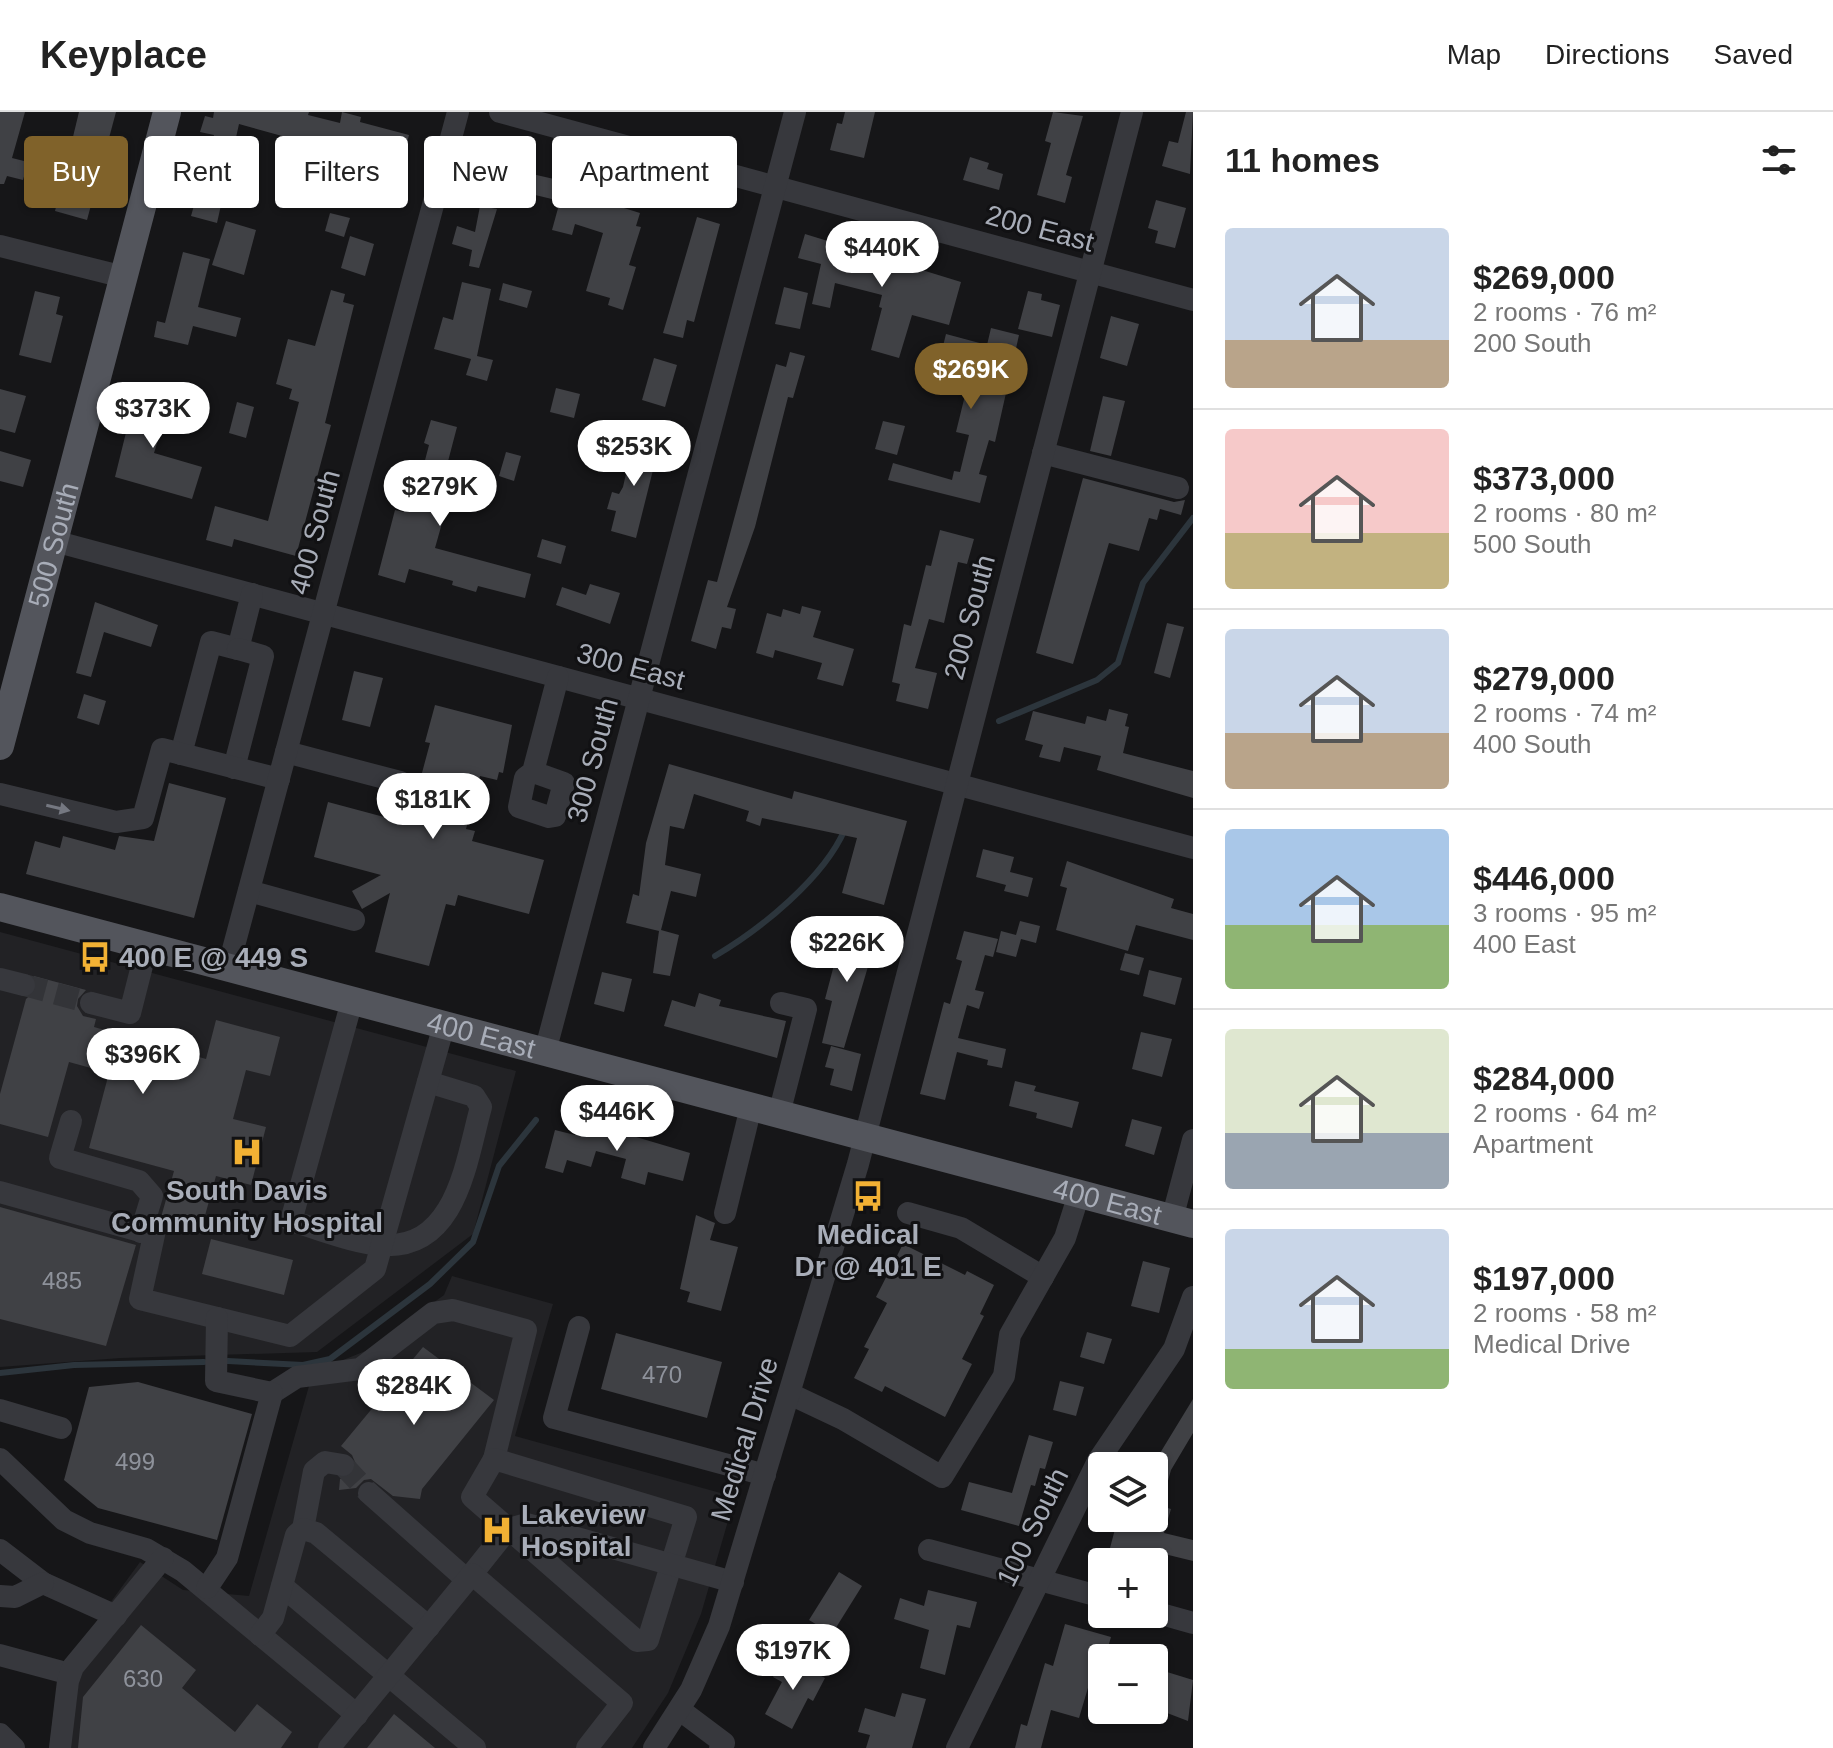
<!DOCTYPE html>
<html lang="en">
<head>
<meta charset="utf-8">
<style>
  :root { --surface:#fff; --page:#f6f6f6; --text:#222; --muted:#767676; --line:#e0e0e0; --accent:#80622a }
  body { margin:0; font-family:Helvetica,sans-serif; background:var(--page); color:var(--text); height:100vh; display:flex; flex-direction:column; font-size:30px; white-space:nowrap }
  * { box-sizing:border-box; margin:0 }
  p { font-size:26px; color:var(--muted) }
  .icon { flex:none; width:44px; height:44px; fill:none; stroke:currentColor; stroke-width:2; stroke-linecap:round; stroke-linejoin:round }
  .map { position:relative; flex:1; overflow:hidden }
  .drawer { display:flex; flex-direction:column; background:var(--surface); width:640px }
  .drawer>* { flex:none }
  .banner { position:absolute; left:24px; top:24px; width:760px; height:72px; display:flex; gap:16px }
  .fabs { position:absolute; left:1088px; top:1340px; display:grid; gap:16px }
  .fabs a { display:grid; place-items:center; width:80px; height:80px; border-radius:8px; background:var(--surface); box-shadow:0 2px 6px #0004; font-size:40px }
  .price { position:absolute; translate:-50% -68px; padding:0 18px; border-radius:28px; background:#fff; color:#222; font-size:26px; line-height:52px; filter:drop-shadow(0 2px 4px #0008) }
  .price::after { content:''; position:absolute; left:50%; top:48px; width:24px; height:18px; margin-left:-12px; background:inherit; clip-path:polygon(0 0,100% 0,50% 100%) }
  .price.active { background:var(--accent); color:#fff }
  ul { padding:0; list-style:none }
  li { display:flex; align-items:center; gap:24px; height:200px; padding:0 32px }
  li+li { border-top:2px solid var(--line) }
  li span { display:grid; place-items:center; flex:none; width:224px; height:160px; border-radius:8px; color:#555 }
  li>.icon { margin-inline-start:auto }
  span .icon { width:96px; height:96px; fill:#fffc; stroke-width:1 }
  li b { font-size:34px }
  h2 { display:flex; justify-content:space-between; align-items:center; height:96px; padding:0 32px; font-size:34px }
  .chip { padding:0 28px; border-radius:8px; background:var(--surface); box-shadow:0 2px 6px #0004; font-size:28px; line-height:72px }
  .chip.active { background:var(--accent); color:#fff }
  header { display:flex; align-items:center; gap:48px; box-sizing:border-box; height:112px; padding:0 40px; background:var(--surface); border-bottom:2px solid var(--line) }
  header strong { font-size:38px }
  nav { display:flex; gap:44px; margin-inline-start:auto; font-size:28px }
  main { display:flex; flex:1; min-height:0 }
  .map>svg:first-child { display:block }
  .built { fill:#222225 }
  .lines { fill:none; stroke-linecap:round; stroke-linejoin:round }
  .stream { stroke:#2c353c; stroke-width:6 }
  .building { fill:#404145 }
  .minor-tunnel { stroke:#333438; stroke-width:22; stroke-dasharray:22 11; stroke-linecap:butt }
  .minor { stroke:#37383d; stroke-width:22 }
  .major { stroke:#53555c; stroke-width:28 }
  .oneway { fill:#757881 }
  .labels { text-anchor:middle; stroke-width:6; stroke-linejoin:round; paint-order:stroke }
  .number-label { font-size:24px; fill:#8e929b }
  .street-label { font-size:28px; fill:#a8adb8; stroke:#111113 }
  .poi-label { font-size:28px; font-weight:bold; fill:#a8adb8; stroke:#111113; text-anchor:start }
</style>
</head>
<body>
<header>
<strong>Keyplace</strong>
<nav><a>Map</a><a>Directions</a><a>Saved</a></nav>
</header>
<main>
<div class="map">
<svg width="1193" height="1636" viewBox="0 0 1193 1636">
  <rect width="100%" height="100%" fill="#161618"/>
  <g class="built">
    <polygon points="0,820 516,959 473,1122 317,1240 121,1246 0,1255"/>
    <polygon points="452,1164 553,1192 515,1324 735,1385 701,1502 668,1581 632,1636 49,1636 57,1573 64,1554 140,1450 183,1478 249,1484 313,1260 368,1238 444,1183"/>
  </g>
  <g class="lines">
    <g class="stream">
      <polyline points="999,609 1097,568 1118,551 1143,471 1193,406"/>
      <path d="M715,844c46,-27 109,-78 130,-127"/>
      <polyline points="228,1249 303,1253 330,1247 430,1172 473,1130 499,1054 536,1008"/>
      <polyline points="0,1261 74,1253 204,1250"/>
    </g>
  </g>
  <g class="building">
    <polygon points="0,0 25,0 12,46 28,50 23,68 7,64 4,72 0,72"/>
    <polygon points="79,0 116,0 87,108 55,99"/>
    <polygon points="214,0 309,0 308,3 340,11 342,0 361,5 360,10 409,23 400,58 386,54 384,62 308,44 311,32 239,12 217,111 191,104 214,23 200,20 205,4 213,6"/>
    <polygon points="845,0 875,0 864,46 830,38 837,11 842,12"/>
    <polygon points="1053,0 1083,4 1066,63 1072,65 1065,91 1037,83 1051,31 1045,29"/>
    <polygon points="1186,0 1193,0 1190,62 1162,54 1169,29 1178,31"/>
    <polygon points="970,45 989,51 987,57 1003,62 999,78 963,68"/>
    <polygon points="532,62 598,77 595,87 640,101 636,114 641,115 629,153 636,155 623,198 608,193 610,186 586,179 603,121 575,112 572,123 552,118 560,89 527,81"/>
    <polygon points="1156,88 1186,96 1175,136 1155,131 1158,119 1148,116"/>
    <polygon points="480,94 497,97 479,156 469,154 472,138 452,132 457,114 475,120"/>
    <polygon points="330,101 350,106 344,125 325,119"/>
    <polygon points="697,105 720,112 694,210 687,208 683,226 663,221"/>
    <polygon points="226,109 256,118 244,163 212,153"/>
    <polygon points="805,122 961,170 949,213 912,203 899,246 871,238 882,196 879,195 882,183 835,171 830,196 812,192 821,152 798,146"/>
    <polygon points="350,124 374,132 365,164 341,156"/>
    <polygon points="183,140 210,147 198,195 241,206 236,225 193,214 188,233 154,225 157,209 165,211"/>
    <polygon points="462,170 491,177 477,244 493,248 487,269 466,263 471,247 434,237 443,205 453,208"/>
    <polygon points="503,171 532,179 527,196 499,188"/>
    <polygon points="784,175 808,181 800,217 775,212"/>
    <polygon points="331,178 345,182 343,190 354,193 325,311 331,313 296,444 234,427 232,435 206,428 215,394 268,409 299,290 289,287 292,277 276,272 288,227 315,234"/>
    <polygon points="35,179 60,185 56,202 63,204 51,251 19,243"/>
    <polygon points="1028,179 1042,182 1041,188 1060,193 1052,225 1018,217"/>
    <polygon points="1111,204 1139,212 1127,254 1100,246"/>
    <polygon points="991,216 1019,223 995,330 989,328 979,362 987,364 980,391 888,368 893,351 952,368 954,359 960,360 969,323 956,320 970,263 938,254 946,222 987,233"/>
    <polygon points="790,240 805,244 793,286 788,285 755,415 727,495 736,497 731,517 722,515 716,537 691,529 708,468 717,470 776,252 786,255"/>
    <polygon points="654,246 677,253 665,295 642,288"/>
    <polygon points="147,272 163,276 160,287 170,290 154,341 202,355 192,387 115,365 136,280 144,282"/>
    <polygon points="556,276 580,282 574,306 550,300"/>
    <polygon points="0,277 26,284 15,321 0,317"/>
    <polygon points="1103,284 1125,289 1111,344 1090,339"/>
    <polygon points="237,290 254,295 246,326 229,321"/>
    <polygon points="431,308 457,315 446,357 471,363 465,385 455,382 450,398 446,397 435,436 531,462 525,486 478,474 476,480 452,473 453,469 409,457 405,471 378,463 395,398 404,400 411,374 418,375 429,333 424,331"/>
    <polygon points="883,309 905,314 897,343 875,337"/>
    <polygon points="628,327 659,334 636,426 611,419 616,399 607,397 612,380 619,382 623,375 630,344 624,343"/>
    <polygon points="0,339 31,348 23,375 0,369"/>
    <polygon points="506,340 521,344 514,369 499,364"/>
    <polygon points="1083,366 1174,390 1185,388 1181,403 1160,397 1157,408 1149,406 1139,439 1109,431 1073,552 1036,541"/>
    <polygon points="940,418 974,427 967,452 958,450 944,511 929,507 915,556 937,561 928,597 896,589 900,572 892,570 904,512 911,514 926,453 931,454"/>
    <polygon points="542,427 566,434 561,452 537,445"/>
    <polygon points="590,472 620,481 610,512 556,493 562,475 586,483"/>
    <polygon points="95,490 158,513 151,535 104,520 91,565 76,561"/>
    <polygon points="802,494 821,499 813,525 854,537 843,574 817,567 822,551 775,538 773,546 756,541 767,501 781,505 783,497 800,502"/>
    <polygon points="1167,511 1184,515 1170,566 1154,561"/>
    <polygon points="354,559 383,566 370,615 342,608"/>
    <polygon points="84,582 106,589 99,613 77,606"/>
    <polygon points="435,593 512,613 503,661 499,660 497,668 480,664 466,717 475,719 472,729 544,748 529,802 458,783 455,794 446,792 429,854 375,840 390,781 362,797 352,779 381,763 314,745 328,690 399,709 402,700 411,702 430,631 425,630"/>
    <polygon points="1109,597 1128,602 1125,614 1129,615 1123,641 1193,659 1193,686 1097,658 1101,644 1064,635 1060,650 1039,645 1043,633 1025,628 1033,599 1085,612 1087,604 1106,609"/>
    <polygon points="669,652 792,687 794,679 907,709 884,793 842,781 857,726 762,706 760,714 746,709 749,699 694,682 684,717 670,714 665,753 701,762 696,785 671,779 661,818 679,823 670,864 653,861 659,819 626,811 633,782 639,784 646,731"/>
    <polygon points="169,671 226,686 194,806 26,762 35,729 60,736 63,724 115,738 119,724 154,729"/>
    <polygon points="983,737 1014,745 1010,760 1033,766 1028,785 1004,779 1006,773 976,765"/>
    <polygon points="1067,749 1174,787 1171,796 1193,802 1193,828 1136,813 1128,839 1056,818 1067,776 1060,774"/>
    <polygon points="1020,809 1040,814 1036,831 1021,827 1016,845 996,840 1001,819 1016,823"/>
    <polygon points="844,815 877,824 844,936 822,931 832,889 825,887"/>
    <polygon points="964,819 998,827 993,845 985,843 975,878 984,880 979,897 967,893 958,926 1006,937 1002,956 987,953 988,948 957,940 945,988 920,982 944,890 950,892 962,849 956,847"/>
    <polygon points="1125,841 1144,846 1139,863 1120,858"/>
    <polygon points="1149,858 1182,866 1175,893 1143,884"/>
    <polygon points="602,860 632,867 624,900 594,892"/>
    <polygon points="34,864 86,878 78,887 77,894 83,904 96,907 94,915 206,947 216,908 280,925 270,964 246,958 233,1007 266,1015 251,1073 216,1064 201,1118 160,1109 174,1059 89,1036 109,961 69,950 48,1025 0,1012 0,982 26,887 37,877"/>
    <polygon points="699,881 721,888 719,894 786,909 777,946 664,914 672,888 695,895"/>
    <polygon points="1141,920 1172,927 1162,965 1132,957"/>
    <polygon points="831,934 861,942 852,979 830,973 834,957 825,955"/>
    <polygon points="1015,969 1036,974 1034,979 1079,990 1072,1016 1036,1006 1037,1001 1009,994"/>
    <polygon points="1132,1007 1162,1015 1154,1043 1125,1034"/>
    <polygon points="579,1008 690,1041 683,1069 648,1060 645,1073 621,1066 626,1047 596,1039 591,1055 567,1048 563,1061 545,1056 555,1018 575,1023"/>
    <polygon points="0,1095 136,1133 106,1234 0,1207"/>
    <polygon points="696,1103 715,1111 710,1128 738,1135 721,1199 687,1190 690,1180 680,1177"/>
    <polygon points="211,1127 293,1148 284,1183 202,1162"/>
    <polygon points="903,1132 965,1163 967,1159 994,1173 980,1202 984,1204 962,1247 972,1252 945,1305 885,1274 882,1280 854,1266 869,1237 864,1235 887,1191 876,1185"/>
    <polygon points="1143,1149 1170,1156 1159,1201 1131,1194"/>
    <polygon points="1087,1220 1112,1227 1104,1252 1080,1245"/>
    <polygon points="616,1221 722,1250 707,1306 601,1277"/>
    <polygon points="423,1235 494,1288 422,1377 420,1387 393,1384 371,1367 364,1368 356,1376 339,1378 340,1367 353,1362 357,1355 352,1343 341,1334"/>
    <polygon points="1060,1269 1084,1275 1076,1304 1053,1298"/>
    <polygon points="138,1270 252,1302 217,1428 98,1396 64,1368 89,1275"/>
    <polygon points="1193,1287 1193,1321 1171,1358 1161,1394 1171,1397 1164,1421 1193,1428 1193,1449 1148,1438 1145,1450 1121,1446 1123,1440 1110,1436 1118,1406 1154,1406 1154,1351"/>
    <polygon points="1029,1323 1053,1330 1045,1357 1040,1356 1035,1374 1031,1373 1019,1414 961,1398 969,1370 1012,1381"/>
    <polygon points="839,1460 862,1474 832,1522 809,1508"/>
    <polygon points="928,1478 977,1490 970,1516 957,1513 945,1563 920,1556 929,1518 894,1507 900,1486 924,1494"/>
    <polygon points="1065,1512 1111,1525 1105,1546 1102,1551 1096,1549 1079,1606 1051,1598 1041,1636 1015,1636 1021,1612 1027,1614 1045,1551 1053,1554"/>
    <polygon points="141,1513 196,1558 182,1576 235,1620 257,1592 292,1620 281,1636 78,1636 83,1585"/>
    <polygon points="784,1544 825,1566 813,1589 808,1586 792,1617 765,1602 782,1570 773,1565"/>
    <polygon points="1154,1556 1193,1568 1188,1609 1154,1596"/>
    <polygon points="902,1581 926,1587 912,1636 866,1636 870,1623 858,1620 865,1596 895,1605"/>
    <polygon points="394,1602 435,1636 367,1636"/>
  </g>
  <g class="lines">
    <g class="minor-tunnel">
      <polyline points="24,873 91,891"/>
      <polyline points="343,1353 369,1381"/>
    </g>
    <g class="minor">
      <polyline points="500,0 1193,188"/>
      <polyline points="0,134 124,165"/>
      <polyline points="1043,341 1178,376"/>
      <polyline points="54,429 1193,736"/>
      <polyline points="286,640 400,670"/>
      <polyline points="181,642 211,530 238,537 252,482"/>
      <polyline points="234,656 263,544 238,537"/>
      <polyline points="533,660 525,666 519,695 549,705 555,704 564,671 533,660 558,565"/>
      <polyline points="0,682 116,710 143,706 162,637 279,667"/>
      <polyline points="249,779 354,808"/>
      <polyline points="228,856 458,0"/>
      <polyline points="0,867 24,873"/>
      <path d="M352,889l-61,220c29,8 62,22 91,24 75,5 84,-84 99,-138l-7,-11 -46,-14"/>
      <polyline points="91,891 130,901 147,834"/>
      <polyline points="545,940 795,0"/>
      <polyline points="779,1002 806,897 781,891"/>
      <polyline points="71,1009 60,1046 139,1069 152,1084 141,1120"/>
      <polyline points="0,1080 154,1123 140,1187 290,1224 375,1157 444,913"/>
      <polyline points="725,1101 751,995"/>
      <polyline points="908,1101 961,1116 1043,1165"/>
      <polyline points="1172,1107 1193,1028"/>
      <polyline points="579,1215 554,1306 765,1363"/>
      <polyline points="272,1281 297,1265 360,1257 433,1201 453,1198 526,1218 494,1347"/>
      <polyline points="790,1282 843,1307 942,1365 1004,1264 1010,1223 1065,1126 1079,1082"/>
      <polyline points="0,1298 61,1316"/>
      <polyline points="0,1347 64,1408 90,1421 146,1437 183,1459 357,1603"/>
      <polygon points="494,1347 686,1405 648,1528 637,1529 472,1385"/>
      <polyline points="369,1381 467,1468"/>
      <polyline points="303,1417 314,1359 325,1350 343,1353"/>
      <polyline points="0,1438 43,1471 116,1504"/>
      <polyline points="929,1438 1102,1485"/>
      <polyline points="472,1462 508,1417 527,1412 733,1470"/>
      <polyline points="282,1474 475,1636"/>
      <polyline points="207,1476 227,1446 272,1281 216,1269 217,1206"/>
      <polyline points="0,1484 15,1485 43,1471"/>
      <polyline points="1154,1500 1193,1511"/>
      <polyline points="260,1523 273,1506 296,1423 303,1417 316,1421 429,1515"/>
      <polyline points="0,1543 70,1562"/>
      <polyline points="680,1598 724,1631 720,1636"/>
      <polyline points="0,1622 14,1636"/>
      <polyline points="60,1636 68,1569 73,1555 163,1446"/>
      <polyline points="329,1636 472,1462 622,1591 587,1636"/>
      <polyline points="654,1636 691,1578 719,1514 858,1052 1132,0"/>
      <polyline points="957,1636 1098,1349 1174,1237 1193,1185"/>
    </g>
    <g class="major">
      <path id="s1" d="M0,634l167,-634"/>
      <path id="s2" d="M0,795l1193,317"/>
    </g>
  </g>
  <defs><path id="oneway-solid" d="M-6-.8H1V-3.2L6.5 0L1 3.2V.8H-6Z" transform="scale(2)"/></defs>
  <use class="oneway" href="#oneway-solid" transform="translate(58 696) rotate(13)"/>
  <defs>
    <symbol id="bus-bare" viewBox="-9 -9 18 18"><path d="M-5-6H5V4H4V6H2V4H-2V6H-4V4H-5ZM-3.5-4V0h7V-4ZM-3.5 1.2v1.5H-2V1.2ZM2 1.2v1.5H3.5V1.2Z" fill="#f2b134" stroke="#111113" stroke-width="2.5" paint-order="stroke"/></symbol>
    <symbol id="hospital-bare" viewBox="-9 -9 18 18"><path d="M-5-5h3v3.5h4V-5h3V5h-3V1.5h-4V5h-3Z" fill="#f2b134" stroke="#111113" stroke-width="2.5" paint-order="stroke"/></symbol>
  </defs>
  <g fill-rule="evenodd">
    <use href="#bus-bare" x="73" y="823" width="44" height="44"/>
    <use href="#hospital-bare" x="225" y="1018" width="44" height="44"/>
    <use href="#bus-bare" x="846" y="1062" width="44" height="44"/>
    <use href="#hospital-bare" x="475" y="1396" width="44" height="44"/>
  </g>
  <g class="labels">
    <g class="number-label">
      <text x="62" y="1177">485</text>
      <text x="662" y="1271">470</text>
      <text x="135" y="1358">499</text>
      <text x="143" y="1575">630</text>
    </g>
    <g class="street-label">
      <text transform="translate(1040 116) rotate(15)" y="10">200 East</text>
      <text transform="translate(314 420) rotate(-75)" y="10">400 South</text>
      <text dy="10" stroke="none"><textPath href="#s1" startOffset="208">500 South</textPath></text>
      <text transform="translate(969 505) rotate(-75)" y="10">200 South</text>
      <text transform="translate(631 554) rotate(15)" y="10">300 East</text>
      <text transform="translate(592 648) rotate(-75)" y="10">300 South</text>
      <text dy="10" stroke="none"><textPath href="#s2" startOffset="498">400 East</textPath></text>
      <text dy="10" stroke="none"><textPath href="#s2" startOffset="1146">400 East</textPath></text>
      <text transform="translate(744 1327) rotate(-73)" y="10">Medical Drive</text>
      <text transform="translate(1032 1415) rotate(-64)" y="10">100 South</text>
    </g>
    <g class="poi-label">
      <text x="119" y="855">400 E @ 449 S</text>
      <text x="247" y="1088" text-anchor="middle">South Davis<tspan x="247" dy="32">Community Hospital</tspan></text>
      <text x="868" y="1132" text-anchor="middle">Medical<tspan x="868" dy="32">Dr @ 401 E</tspan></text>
      <text x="521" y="1412">Lakeview<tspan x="521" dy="32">Hospital</tspan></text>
    </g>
  </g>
</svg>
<div class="fabs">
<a><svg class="icon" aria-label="layers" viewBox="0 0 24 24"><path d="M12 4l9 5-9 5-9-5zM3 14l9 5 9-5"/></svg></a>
<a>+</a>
<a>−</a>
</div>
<b class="price" style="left:882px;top:177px">$440K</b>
<b class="price active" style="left:971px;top:299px">$269K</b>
<b class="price" style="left:153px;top:338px">$373K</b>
<b class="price" style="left:634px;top:376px">$253K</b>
<b class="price" style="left:440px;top:416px">$279K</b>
<b class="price" style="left:433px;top:729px">$181K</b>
<b class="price" style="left:847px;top:872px">$226K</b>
<b class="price" style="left:143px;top:984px">$396K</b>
<b class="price" style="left:617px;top:1041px">$446K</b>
<b class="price" style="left:414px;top:1315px">$284K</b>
<b class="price" style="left:793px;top:1580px">$197K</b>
<div class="banner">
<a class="chip active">Buy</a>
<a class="chip">Rent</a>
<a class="chip">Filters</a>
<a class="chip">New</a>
<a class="chip">Apartment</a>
</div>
</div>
<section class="drawer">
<h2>11 homes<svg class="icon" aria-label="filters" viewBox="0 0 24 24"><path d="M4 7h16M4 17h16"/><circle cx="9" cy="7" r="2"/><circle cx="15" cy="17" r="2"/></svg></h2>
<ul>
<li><span style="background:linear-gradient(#c9d6e8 70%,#b9a48a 0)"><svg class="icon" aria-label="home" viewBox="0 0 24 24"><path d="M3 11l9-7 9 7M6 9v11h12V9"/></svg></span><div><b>$269,000</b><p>2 rooms · 76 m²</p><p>200 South</p></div></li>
<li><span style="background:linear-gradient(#f6c9c9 65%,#c2b280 0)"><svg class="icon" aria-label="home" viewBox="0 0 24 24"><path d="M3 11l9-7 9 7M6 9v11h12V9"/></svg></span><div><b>$373,000</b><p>2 rooms · 80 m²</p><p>500 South</p></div></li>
<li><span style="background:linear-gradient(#c9d6e8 65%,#b9a48a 0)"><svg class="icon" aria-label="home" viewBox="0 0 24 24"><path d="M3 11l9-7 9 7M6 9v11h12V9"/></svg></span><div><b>$279,000</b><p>2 rooms · 74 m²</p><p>400 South</p></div></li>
<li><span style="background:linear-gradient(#a9c7e8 60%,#8fb573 0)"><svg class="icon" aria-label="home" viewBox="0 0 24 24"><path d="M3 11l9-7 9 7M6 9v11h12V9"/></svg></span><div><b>$446,000</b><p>3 rooms · 95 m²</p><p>400 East</p></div></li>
<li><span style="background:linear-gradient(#dfe7d0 65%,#9aa5b1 0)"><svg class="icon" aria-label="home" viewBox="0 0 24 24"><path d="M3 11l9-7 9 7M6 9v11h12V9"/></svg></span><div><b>$284,000</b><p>2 rooms · 64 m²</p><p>Apartment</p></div></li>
<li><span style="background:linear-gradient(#c9d6e8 75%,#8fb573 0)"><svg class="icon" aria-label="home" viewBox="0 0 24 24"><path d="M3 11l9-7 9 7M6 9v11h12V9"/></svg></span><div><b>$197,000</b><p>2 rooms · 58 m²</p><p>Medical Drive</p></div></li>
</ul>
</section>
</main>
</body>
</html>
